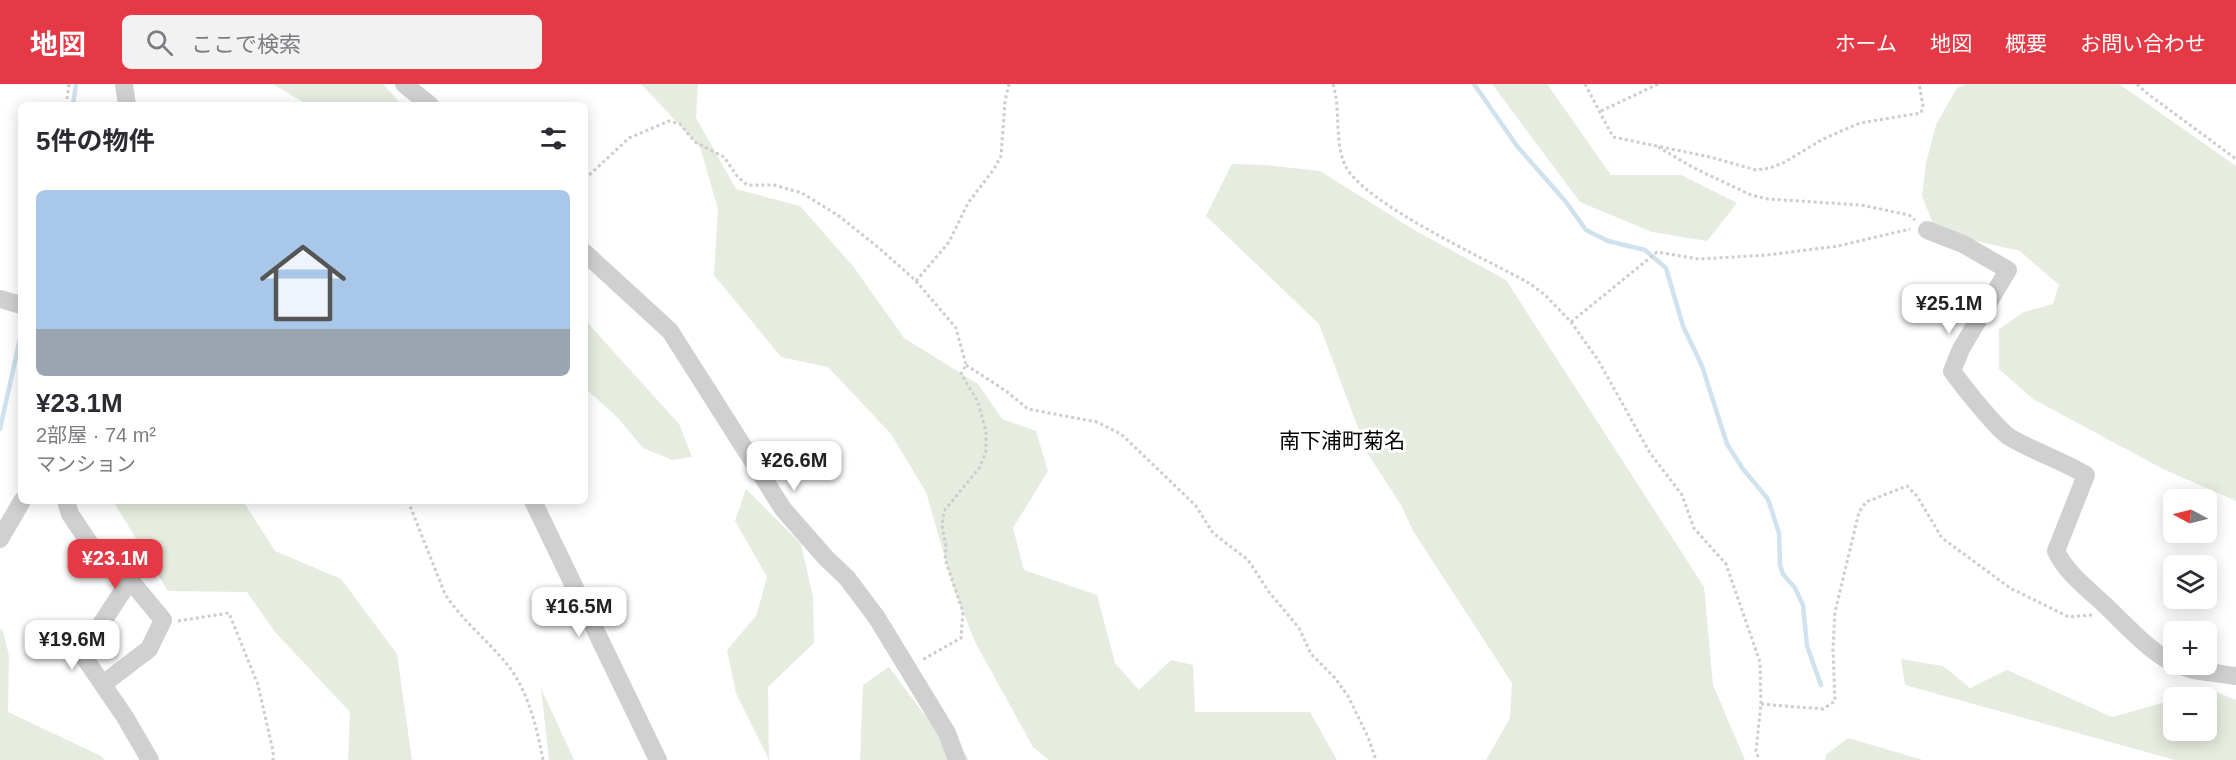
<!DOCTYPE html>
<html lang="ja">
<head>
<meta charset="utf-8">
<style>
  :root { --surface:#fff; --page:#f2f2f3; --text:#2b2b33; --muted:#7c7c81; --accent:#e63946 }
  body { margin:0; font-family:Arial,"Noto Sans JP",sans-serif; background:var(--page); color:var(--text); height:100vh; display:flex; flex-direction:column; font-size:22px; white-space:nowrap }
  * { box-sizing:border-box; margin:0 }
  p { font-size:20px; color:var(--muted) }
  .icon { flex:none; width:33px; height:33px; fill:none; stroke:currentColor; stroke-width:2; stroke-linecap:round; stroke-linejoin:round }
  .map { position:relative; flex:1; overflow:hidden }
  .panel { position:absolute; left:18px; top:18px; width:570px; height:402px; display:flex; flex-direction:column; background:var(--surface); border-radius:9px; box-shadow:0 3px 15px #0003 }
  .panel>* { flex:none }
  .needle { width:39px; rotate:277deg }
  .tools { position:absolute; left:2163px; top:405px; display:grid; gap:12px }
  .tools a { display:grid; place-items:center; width:54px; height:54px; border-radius:9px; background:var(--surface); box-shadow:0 3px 15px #0003; font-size:30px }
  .price { position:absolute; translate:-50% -51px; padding:0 14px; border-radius:12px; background:#fff; color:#222; font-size:20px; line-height:39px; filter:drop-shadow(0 2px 3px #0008) }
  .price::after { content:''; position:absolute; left:50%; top:36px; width:18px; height:14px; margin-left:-9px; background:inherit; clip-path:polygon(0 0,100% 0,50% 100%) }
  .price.selected { background:var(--accent); color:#fff }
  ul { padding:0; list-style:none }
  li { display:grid; align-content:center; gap:12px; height:318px; padding:0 18px }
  li span { display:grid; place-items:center; height:186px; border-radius:9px; color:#555 }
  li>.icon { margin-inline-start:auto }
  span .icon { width:108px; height:108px; fill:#fffc; stroke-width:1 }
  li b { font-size:26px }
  h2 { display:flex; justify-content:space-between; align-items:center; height:72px; padding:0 18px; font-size:26px }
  header { display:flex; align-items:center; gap:36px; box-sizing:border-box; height:84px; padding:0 30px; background:var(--accent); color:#fff }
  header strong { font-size:28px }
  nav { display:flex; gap:33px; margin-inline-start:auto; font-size:21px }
  .search { width:420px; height:54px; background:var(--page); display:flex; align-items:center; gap:15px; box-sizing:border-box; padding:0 21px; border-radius:9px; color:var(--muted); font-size:22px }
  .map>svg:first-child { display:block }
  .green { fill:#e6ecdf }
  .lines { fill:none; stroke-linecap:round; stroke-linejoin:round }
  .stream { stroke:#cfe2ee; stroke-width:4.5 }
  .path { stroke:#cdcdcd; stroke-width:3; stroke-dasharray:3 3; stroke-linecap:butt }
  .street { stroke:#d0d0d0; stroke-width:18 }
  .labels { text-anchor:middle; stroke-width:6; stroke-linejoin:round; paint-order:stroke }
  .quarter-label { font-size:21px; fill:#000; stroke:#fff }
</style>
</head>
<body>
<header>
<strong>地図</strong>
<div class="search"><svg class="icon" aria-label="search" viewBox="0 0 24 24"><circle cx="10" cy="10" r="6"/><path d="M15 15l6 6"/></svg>ここで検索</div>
<nav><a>ホーム</a><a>地図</a><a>概要</a><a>お問い合わせ</a></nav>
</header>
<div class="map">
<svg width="2236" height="676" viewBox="0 0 2236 676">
  <rect width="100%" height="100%" fill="#fff"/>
  <g class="green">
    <polygon points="273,0 383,0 402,21 308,21"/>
    <polygon points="641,0 698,0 696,34 736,105 800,122 853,182 904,254 978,300 1002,335 1036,347 1048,387 1013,444 1024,486 1097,511 1115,579 1139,606 1171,576 1193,581 1195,628 1310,628 1337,676 1049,676 1033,663 975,558 954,505 926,408 891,350 828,283 781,273 714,191 718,125 700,63"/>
    <polygon points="1492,0 1547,0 1611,91 1681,91 1737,119 1707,157 1652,148 1580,118"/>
    <polygon points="1967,0 2119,0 2236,82 2236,417 2163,385 2033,315 1999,285 1999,245 2024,228 2053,220 2059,201 2020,167 1959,153 1934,142 1922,112 1926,79 1936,41 1957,4"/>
    <polygon points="1232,80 1265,81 1320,87 1416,147 1506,196 1704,503 1713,601 1745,676 1486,676 1510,634 1512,599 1413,447 1401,421 1368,370 1319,240 1206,132"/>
    <polygon points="585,236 679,340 692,373 672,376 643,364 617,333 585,304"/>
    <polygon points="746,405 801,460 813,513 814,559 768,603 769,676 736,609 727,566 756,532 767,493 735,437"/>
    <polygon points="113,417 243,417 275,467 341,495 397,570 412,676 348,676 350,628 275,548 247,508 168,507"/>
    <polygon points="0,545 3,547 9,572 8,628 101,672 105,676 0,676"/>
    <polygon points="1901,575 1943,582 1970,604 2007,586 2112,633 2173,616 2174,646 2206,646 2206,614 2186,613 2216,608 2236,616 2236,676 2175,676 1905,601"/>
    <polygon points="889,583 938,649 961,663 969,676 860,676 863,601"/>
    <polygon points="541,604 574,676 549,676"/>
    <polygon points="1848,654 1923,676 1825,676 1826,671"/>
  </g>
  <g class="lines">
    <g class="stream">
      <polyline points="1474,0 1517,62 1566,118 1586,146 1608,157 1645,166 1666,184 1683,242 1702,282 1727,360 1743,385 1768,415 1779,449 1780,481 1783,490 1795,504 1803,521 1807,562 1821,601"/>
      <polyline points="73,21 76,0"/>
      <polyline points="0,345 21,250"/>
    </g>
    <g class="path">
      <path d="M1333,0c8,26 1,56 12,81 17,38 145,96 184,118l16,12 26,27 27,38 52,93 32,42 12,33 32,36 34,98 1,42 -5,47 3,9"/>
      <polyline points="1585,0 1613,53 1710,73 1756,86 1770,84 1785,78 1823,55 1860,39 1921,29 1923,21 1919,0"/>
      <polyline points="2137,0 2148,10 2236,75"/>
      <polyline points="66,21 69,0"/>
      <polyline points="1601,27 1658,0"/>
      <polyline points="1658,63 1694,84 1751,111 1768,115 1861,121 1909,131 1915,136"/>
      <polyline points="585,95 629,54 669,37 680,40 695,58 724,73 737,92 747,101 774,101 802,109 839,132 879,164 916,197 956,244 966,281 961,290 978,318 986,348 986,367 980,383 944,427 942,442 946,462 945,475 963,528 961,554 922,576"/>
      <polyline points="916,197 949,158 968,119 994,85 1001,72 1005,17 1009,0"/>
      <polyline points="1571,238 1657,168 1699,175 1767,171 1838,162 1910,145"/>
      <polyline points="966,281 1006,307 1028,325 1097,338 1121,350 1165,392 1196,422 1213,449 1248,476 1269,508 1299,544 1311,570 1335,594 1348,612 1368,653 1376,676"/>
      <path d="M408,417l37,93c18,28 45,48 65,74 19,27 27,60 33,92"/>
      <polyline points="178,537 229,529 258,601 273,667 273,676"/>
      <polyline points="1761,620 1823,625 1835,617 1833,565 1835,528 1859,428 1866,418 1907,402 1917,412 1942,454 2010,504 2069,533 2093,531"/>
    </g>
    <g class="street">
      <polyline points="124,0 127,21"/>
      <polyline points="404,0 430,21"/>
      <path d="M1927,146l36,14 45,26 -47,79 -9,22c10,14 46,60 59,67 24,14 50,22 75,37l-30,76c11,23 32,38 50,55 22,21 41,43 68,58"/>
      <polyline points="585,169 670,247 783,425 826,474 847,494 877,534 947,649 957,676"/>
      <polyline points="0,215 21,221"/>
      <polyline points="66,417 70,430 90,460 109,473 121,485 163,536 149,565 103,600"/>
      <polyline points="533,417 658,676"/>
      <polyline points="0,455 22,417"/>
      <polyline points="130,496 86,563 84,573 125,633 150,676"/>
      <polyline points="2175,580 2193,586 2236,592"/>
    </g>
  </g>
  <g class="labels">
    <g class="quarter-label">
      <text x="1342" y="364">南下浦町菊名</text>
    </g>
  </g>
</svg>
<div class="tools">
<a><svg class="needle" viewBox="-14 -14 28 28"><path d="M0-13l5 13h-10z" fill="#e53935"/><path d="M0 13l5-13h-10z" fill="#7c7c81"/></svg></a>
<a><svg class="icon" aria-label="layers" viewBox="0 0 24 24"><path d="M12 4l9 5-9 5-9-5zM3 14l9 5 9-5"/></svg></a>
<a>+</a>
<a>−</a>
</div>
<b class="price" style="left:1949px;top:251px">¥25.1M</b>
<b class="price" style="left:794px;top:408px">¥26.6M</b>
<b class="price selected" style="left:115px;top:506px">¥23.1M</b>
<b class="price" style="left:579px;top:554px">¥16.5M</b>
<b class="price" style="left:72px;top:587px">¥19.6M</b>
<section class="panel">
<h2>5件の物件<svg class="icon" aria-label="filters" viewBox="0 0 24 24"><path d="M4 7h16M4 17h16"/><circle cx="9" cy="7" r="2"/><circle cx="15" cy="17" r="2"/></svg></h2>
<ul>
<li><span style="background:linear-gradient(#a9c7e8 75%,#9aa5b1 0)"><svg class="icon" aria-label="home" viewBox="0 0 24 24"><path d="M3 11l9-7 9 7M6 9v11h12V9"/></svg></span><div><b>¥23.1M</b><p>2部屋 · 74 m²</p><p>マンション</p></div></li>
</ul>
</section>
</div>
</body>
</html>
